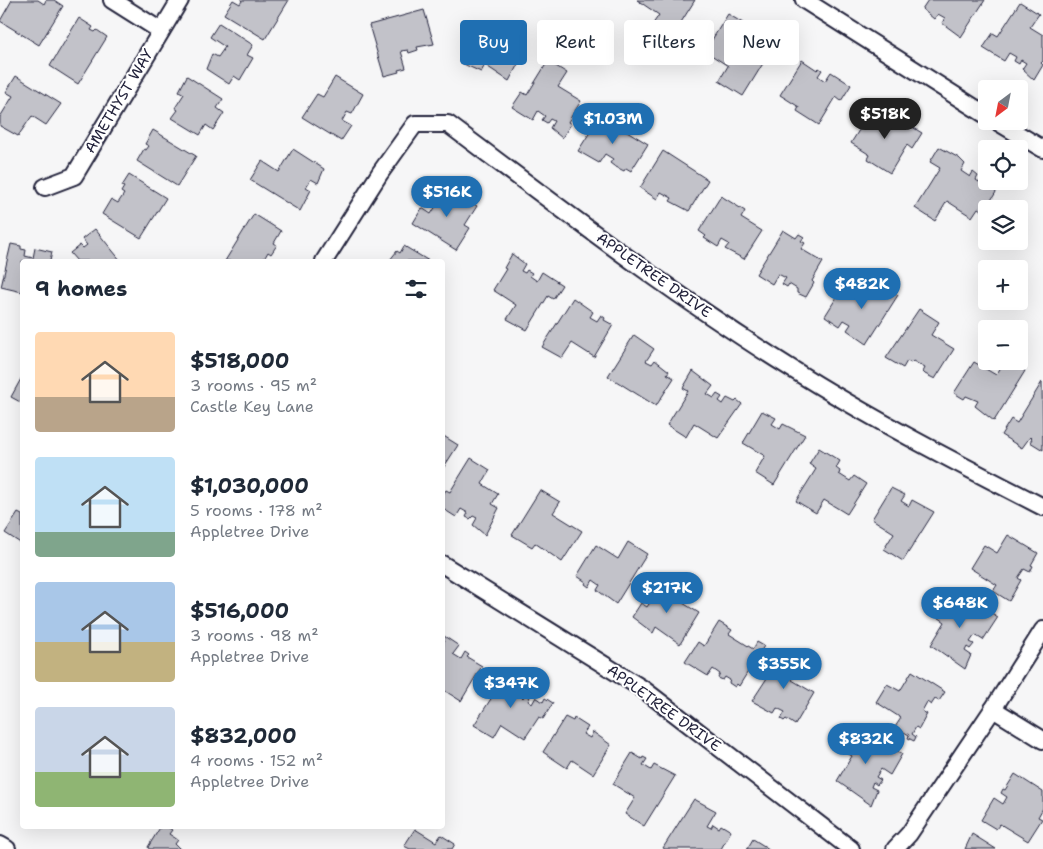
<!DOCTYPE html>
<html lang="en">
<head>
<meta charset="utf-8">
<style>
  :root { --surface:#fff; --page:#f6f6f7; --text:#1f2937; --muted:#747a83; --accent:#1f6fb2 }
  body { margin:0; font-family:"Shantell Sans",sans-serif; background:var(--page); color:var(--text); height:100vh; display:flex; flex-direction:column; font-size:19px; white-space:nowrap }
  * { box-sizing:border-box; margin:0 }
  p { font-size:16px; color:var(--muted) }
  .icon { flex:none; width:28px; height:28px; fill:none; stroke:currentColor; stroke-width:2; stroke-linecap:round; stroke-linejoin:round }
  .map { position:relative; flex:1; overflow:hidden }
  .drawer { position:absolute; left:20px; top:259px; width:425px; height:570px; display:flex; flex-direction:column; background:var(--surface); border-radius:5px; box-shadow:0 5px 20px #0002 }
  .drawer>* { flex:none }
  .guide { position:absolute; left:460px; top:20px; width:475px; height:45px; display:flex; gap:10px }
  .needle { width:32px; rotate:212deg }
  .buttons { position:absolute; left:978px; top:80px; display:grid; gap:10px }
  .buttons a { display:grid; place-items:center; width:50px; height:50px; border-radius:5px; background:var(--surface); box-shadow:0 5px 20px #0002; font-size:25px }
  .price { position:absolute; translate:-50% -42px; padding:0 11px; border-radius:18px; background:var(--accent); color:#fff; font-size:16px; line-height:32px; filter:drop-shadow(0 1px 2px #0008) }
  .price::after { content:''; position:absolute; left:50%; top:30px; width:15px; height:11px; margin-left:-8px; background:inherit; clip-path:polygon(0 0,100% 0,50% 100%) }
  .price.selected { background:#222; color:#fff }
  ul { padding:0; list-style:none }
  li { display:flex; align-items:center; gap:15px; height:125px; padding:0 15px }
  li span { display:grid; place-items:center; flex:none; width:140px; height:100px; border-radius:5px; color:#555 }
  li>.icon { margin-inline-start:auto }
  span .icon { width:60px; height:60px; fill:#fffc; stroke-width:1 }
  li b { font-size:21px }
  h2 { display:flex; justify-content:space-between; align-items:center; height:60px; padding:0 15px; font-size:21px }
  .tag { padding:0 18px; border-radius:5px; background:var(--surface); box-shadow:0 5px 20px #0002; font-size:18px; line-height:45px }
  .tag.selected { background:var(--accent); color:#fff }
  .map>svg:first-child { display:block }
  .building { fill:#c2c2c9; stroke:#22223b }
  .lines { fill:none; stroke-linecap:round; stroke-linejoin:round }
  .street-casing { stroke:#22223b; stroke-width:20 }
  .street { stroke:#fff; stroke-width:16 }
  .labels { text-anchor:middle; stroke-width:4; stroke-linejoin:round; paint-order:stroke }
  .street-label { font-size:15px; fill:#22223b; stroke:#fff }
</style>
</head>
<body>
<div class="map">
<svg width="1043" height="849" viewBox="0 0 1043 849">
  <rect width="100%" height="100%" fill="#f6f6f7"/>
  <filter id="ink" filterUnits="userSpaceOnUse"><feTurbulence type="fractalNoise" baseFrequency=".02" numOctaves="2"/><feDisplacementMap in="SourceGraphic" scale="10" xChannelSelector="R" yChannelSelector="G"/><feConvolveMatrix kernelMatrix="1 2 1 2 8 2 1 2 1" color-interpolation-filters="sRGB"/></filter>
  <g filter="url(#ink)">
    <g class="building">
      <polygon points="12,0 38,0 44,4 46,0 54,0 63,6 39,45 0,21"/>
      <polygon points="233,0 240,4 242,1 241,0 289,0 265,39 224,14"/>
      <polygon points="637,0 695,0 668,43 648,31 659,15"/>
      <polygon points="928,0 985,0 961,37 942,23 945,18 938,14 934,19 922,9"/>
      <polygon points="1020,2 1039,14 1030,27 1043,35 1043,61 1041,63 1043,65 1034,80 1022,69 1026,63 1021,60 1019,64 1014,61 1016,57 1009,53 1004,61 983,48 993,33 998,36"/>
      <polygon points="424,10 434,44 417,47 418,50 409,53 408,50 401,51 406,68 398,70 399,72 384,76 369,25"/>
      <polygon points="728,14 746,25 743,29 748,32 746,35 755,40 761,30 782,42 772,59 767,57 743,96 719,81 728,66 705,51"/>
      <polygon points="79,18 93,27 91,30 95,32 97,30 107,37 78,84 50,66"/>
      <polygon points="219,23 253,45 247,55 253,58 240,80 234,76 229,84 206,69 212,54 218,57 225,47 210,37"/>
      <polygon points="479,24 526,49 509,81 485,65 481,72 459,62"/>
      <polygon points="802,60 817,70 819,68 822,70 818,76 825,81 831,72 851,85 841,101 836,97 819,125 797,111 799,107 780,95"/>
      <polygon points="548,61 567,73 558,87 581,101 568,122 571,124 562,138 550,128 554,121 550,119 547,123 542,120 545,116 538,111 533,120 512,107 522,92 527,95"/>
      <polygon points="16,76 61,104 46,125 32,116 18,136 0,126 0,117 13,96 6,92"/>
      <polygon points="187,76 223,99 217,108 224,113 213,130 206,125 200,135 172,118 178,110 175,108 184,94 179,91"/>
      <polygon points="335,77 363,94 352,114 347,112 342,121 351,126 341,141 302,117 317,94 323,97"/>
      <polygon points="873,108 888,118 889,115 893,117 888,124 896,129 901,120 922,133 912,149 907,145 890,173 868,159 870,155 851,143"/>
      <polygon points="601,115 648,144 631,171 626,168 624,171 614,166 610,163 613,159 605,154 599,163 578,151"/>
      <polygon points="153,130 196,156 177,186 137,161 144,149 146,150 149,146 145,144"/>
      <polygon points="939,147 959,158 965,164 961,171 970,177 973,172 978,176 976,180 979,182 983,177 986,181 994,181 999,187 984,212 978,208 972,217 947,201 935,221 915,208 940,168 930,162"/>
      <polygon points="293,149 324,169 318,183 311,179 306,187 311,190 300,211 250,180 262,161 279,172"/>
      <polygon points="663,151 708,180 689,211 670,201 672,198 661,192 657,199 640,188"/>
      <polygon points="129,175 166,198 141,238 102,214 111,199 118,203 124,194 121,192 124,187 122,186"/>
      <polygon points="443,185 477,206 465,225 470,228 456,250 413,223 422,208 431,214 436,206 429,201 431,198 434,200"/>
      <polygon points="721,196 745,211 741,218 762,231 744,259 725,249 729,244 722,240 718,247 704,238 706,236 699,231"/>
      <polygon points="254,214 281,231 274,243 277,245 271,254 268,252 264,259 268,261 225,261"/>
      <polygon points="95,229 121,261 77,261 70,253 80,245 83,248 87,245 82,239"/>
      <polygon points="783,230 796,238 799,234 804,237 801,241 805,243 801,249 823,262 812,281 814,283 806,297 797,293 797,289 789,284 787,287 782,284 786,278 778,274 772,284 756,274"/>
      <polygon points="11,244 21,246 21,249 26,250 25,256 33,258 35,248 52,252 50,261 22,261 22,292 1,287"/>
      <polygon points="404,246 429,261 389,261 397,251 400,253"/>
      <polygon points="512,254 525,264 521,271 525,273 527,270 532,273 530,276 537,281 542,272 562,285 553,299 548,296 527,330 507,319 516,305 493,290 506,269 504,268"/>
      <polygon points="879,283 898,295 867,344 847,330 851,324 844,320 840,326 825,316 845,284 869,299"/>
      <polygon points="573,298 593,312 590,317 597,321 601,315 605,318 604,320 613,325 594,357 572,343 562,358 542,347"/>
      <polygon points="919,309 939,322 931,335 954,349 935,379 925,374 923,372 925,368 913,361 911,363 907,361 903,368 886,358"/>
      <polygon points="634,335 654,349 646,361 652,364 655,360 669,371 667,374 674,378 656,406 608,376"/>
      <polygon points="1005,361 1010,361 1025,371 994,421 975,406 978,401 966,396 964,399 954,393 974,362 996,375"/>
      <polygon points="693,371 713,386 707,394 714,398 717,394 722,397 719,401 723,404 727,398 735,402 737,400 742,404 718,438 694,423 686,437 667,425 688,391 683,388"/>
      <polygon points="22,377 22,403 11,397"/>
      <polygon points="1042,382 1043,450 1030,442 1032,439 1030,437 1022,448 1001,435 1011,419 1017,423"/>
      <polygon points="762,411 776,418 772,424 780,429 783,424 805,435 774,485 755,473 765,456 743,443"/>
      <polygon points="442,435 458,445 442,470"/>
      <polygon points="819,448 840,461 836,468 840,471 839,474 850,481 854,476 866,484 847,514 824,500 816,513 796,501 816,469 809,464"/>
      <polygon points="471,458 490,470 482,484 498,494 492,504 499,508 485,535 473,525 477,518 473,516 470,519 466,517 468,513 461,509 456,517 445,510 442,511 442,496 446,490 450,492"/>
      <polygon points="891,488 905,495 901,501 909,506 912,500 934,512 903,561 884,549 894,533 872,519"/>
      <polygon points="540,490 560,502 553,513 582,531 562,562 535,543 532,547 512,535"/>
      <polygon points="18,513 22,515 22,544 5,533"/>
      <polygon points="1008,535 1038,553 1031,565 1033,566 1030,572 1024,569 1018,578 1021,580 1009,601 993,591 997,585 970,568 984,545 997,553"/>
      <polygon points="628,542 647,554 616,604 597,590 600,585 593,580 589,587 585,584 586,582 577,576 596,545 618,559"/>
      <polygon points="663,582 687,597 683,603 699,613 680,644 656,627 653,633 632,617 641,603 647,607"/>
      <polygon points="944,594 977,615 982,607 998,617 983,640 975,635 970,642 974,644 970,649 967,647 965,651 971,655 965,669 931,645 945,622 932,613"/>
      <polygon points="719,622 732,630 729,634 753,649 757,642 764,646 739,686 737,684 735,687 729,683 730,680 725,677 723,680 718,678 720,674 713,669 708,676 685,662 698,642 704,646"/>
      <polygon points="444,636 459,646 453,654 461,659 465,652 469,655 467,657 482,666 461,701 442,689"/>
      <polygon points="784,652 803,663 792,680 814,693 795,725 786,719 784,721 781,719 785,712 777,708 774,713 752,701"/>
      <polygon points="912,671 945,692 939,701 935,699 931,705 927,702 922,711 927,714 919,729 916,727 912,734 916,737 914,741 908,738 909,735 895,727 901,718 876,702 887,684 900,691"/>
      <polygon points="500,672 520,685 515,693 518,692 523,698 525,694 530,697 528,701 532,704 536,697 543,702 545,698 553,703 543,719 539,717 525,738 502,723 494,737 474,725 496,691 490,688"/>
      <polygon points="565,717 573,721 574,718 588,727 583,734 590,738 593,732 611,745 593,774 572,760 567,768 543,752"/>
      <polygon points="850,729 884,749 887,744 902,754 890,775 881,769 876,777 881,780 877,785 873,782 871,787 877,790 871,805 837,781 852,756 838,748"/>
      <polygon points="632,753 642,759 643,757 647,759 643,765 651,770 654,765 675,776 644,826 625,814 635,798 613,784"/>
      <polygon points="1015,774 1043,792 1043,808 1038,817 1042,819 1028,841 1000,824 996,829 981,820 994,798 1003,804 1007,797 1001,793 1003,789 1005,790"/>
      <polygon points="694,799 716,811 707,826 711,828 713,824 719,828 721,825 731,831 721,849 665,849 663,848"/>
      <polygon points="161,826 166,826 172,830 169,834 178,840 175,844 180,849 149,849 148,847"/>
      <polygon points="415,829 436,842 441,835 455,844 452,849 410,849 404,846"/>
      <polygon points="972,834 996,849 965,849"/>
      <polygon points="753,839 769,849 747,849"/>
    </g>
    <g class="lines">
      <defs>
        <g id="street">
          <polyline points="112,0 161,31"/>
          <polyline points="804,0 986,115"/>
          <polyline points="996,121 1043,149"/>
          <polyline points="45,187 74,176 180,0"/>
          <path d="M324,261l56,-88 35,-49h33c111,83 222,169 341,243 82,52 168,96 254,140"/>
          <polyline points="442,564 643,689 851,849"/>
          <polyline points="993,709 1043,740"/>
          <polyline points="0,845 7,849"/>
          <polyline points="895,849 909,834 993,709 1043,630"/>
        </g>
      </defs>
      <use href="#street" class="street-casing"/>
      <use href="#street" class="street"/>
    </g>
  </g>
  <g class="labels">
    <g class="street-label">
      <text transform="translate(119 101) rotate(-59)" y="5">AMETHYST WAY</text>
      <text transform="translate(654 275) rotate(35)" y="5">APPLETREE DRIVE</text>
      <text transform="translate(664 708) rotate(36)" y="5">APPLETREE DRIVE</text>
    </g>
  </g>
</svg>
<div class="buttons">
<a><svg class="needle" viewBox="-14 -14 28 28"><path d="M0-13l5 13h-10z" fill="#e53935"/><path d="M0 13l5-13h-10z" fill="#747a83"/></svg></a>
<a><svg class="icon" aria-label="locate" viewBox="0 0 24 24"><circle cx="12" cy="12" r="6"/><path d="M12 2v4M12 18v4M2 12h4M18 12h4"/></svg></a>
<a><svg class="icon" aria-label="layers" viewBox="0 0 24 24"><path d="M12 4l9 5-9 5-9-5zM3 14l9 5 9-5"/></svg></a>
<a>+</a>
<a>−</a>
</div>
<b class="price selected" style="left:885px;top:140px">$518K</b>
<b class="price" style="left:613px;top:145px">$1.03M</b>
<b class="price" style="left:447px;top:218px">$516K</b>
<b class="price" style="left:862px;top:310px">$482K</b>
<b class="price" style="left:667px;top:614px">$217K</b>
<b class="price" style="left:960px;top:629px">$648K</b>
<b class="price" style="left:784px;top:690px">$355K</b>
<b class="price" style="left:511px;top:709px">$347K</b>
<b class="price" style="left:866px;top:765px">$832K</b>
<div class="guide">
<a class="tag selected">Buy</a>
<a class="tag">Rent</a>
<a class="tag">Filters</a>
<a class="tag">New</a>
</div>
<section class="drawer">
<h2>9 homes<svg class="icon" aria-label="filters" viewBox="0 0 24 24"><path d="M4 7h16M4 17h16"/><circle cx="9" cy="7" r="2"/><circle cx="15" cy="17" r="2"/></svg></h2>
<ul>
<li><span style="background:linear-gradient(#ffd9b3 65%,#b9a48a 0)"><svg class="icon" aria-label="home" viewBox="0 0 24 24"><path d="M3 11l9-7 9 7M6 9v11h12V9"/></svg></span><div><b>$518,000</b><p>3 rooms · 95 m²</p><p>Castle Key Lane</p></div></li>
<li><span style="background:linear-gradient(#bfe0f5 75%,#7fa58c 0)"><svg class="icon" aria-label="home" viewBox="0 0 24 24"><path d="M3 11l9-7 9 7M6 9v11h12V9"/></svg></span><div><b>$1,030,000</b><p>5 rooms · 178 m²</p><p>Appletree Drive</p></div></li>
<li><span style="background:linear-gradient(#a9c7e8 60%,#c2b280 0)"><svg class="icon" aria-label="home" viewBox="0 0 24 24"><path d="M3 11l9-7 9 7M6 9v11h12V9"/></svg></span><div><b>$516,000</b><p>3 rooms · 98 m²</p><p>Appletree Drive</p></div></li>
<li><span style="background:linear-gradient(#c9d6e8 65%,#8fb573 0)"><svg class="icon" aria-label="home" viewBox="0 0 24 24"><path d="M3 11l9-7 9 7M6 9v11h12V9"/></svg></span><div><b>$832,000</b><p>4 rooms · 152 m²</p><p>Appletree Drive</p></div></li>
</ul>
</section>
</div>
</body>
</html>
